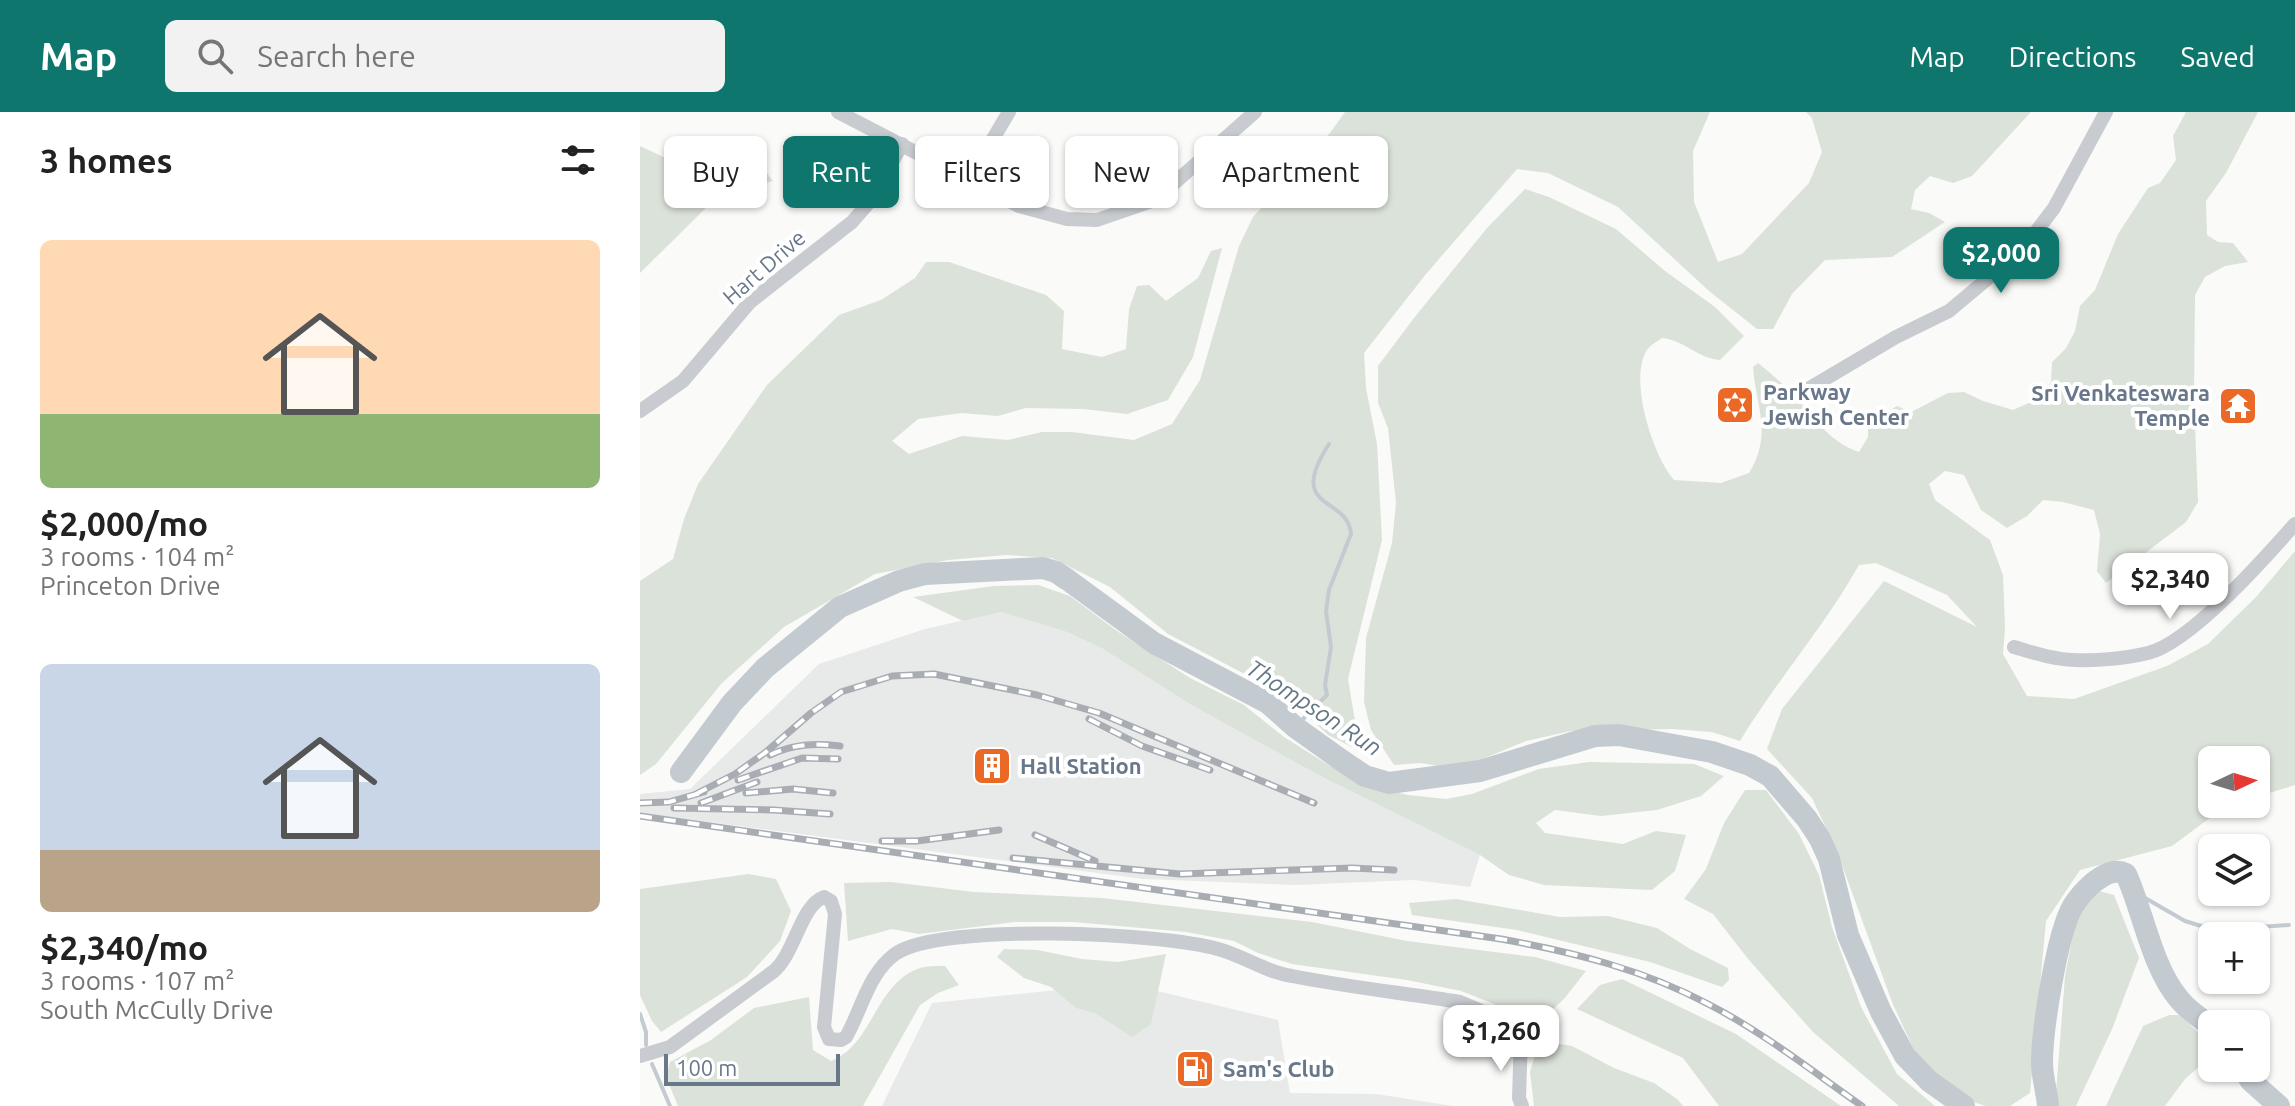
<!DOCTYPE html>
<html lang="en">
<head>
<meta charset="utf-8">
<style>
  :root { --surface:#fff; --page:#f2f2f2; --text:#222; --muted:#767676; --accent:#0f766e }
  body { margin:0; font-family:Ubuntu,sans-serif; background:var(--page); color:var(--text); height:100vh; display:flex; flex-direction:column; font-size:30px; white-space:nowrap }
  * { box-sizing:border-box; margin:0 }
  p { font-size:26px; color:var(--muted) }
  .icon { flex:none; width:44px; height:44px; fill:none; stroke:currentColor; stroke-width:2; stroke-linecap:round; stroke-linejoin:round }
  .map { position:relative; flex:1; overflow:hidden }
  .panel { display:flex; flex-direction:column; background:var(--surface); width:640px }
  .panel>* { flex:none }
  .banner { position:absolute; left:24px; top:24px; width:760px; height:72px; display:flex; gap:16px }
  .needle { width:52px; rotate:86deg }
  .fabs { position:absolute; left:1558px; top:634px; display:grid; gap:16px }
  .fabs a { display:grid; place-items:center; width:72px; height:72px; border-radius:12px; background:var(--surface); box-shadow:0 2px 6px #0004; font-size:40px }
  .scale { position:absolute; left:24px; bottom:20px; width:176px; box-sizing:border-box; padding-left:8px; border:4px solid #68778a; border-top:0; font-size:22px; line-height:28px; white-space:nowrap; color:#68778a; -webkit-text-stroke:6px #fff; paint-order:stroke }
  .price { position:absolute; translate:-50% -68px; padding:0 18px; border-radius:16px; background:#fff; color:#222; font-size:26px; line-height:52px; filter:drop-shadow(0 2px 4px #0008) }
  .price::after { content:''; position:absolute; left:50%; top:48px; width:24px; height:18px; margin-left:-12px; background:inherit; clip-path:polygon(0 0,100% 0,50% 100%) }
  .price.on { background:var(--accent); color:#fff }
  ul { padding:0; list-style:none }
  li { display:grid; align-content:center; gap:16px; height:424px; padding:0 40px }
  li span { display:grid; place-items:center; height:248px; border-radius:12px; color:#555 }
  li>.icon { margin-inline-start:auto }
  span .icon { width:144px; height:144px; fill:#fffc; stroke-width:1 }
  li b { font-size:34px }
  h2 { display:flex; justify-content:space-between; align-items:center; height:96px; padding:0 40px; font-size:34px }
  .chip { padding:0 28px; border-radius:12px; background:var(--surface); box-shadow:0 2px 6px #0004; font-size:28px; line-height:72px }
  .chip.on { background:var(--accent); color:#fff }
  header { display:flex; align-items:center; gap:48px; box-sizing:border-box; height:112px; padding:0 40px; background:var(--accent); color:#fff }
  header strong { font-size:38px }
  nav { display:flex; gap:44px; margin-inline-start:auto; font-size:28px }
  .search { width:560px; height:72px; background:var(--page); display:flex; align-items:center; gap:20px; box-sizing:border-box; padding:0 28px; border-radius:12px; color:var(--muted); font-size:30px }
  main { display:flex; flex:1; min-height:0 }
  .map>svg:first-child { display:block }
  .built { fill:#e8e9e9 }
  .green { fill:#dbe2d9 }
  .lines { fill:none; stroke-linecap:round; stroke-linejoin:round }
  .stream { stroke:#c3cbd1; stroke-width:4 }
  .river { stroke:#c3cbd1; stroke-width:22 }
  .minor { stroke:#c8cbcf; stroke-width:14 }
  .rail-casing { stroke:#a8adb4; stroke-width:7 }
  .rail { stroke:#fff; stroke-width:4; stroke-dasharray:12; stroke-linecap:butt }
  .labels { text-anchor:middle; stroke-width:8; stroke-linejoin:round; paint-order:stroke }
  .street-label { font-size:22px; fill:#68778a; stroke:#fff }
  .poi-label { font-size:22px; font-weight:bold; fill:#68778a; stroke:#fff; text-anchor:start }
  .water-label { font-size:24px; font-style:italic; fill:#647884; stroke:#fff }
</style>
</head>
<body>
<header>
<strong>Map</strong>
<div class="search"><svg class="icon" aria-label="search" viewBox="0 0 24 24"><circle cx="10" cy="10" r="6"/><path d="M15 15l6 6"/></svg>Search here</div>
<nav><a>Map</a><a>Directions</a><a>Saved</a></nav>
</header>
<main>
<section class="panel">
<h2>3 homes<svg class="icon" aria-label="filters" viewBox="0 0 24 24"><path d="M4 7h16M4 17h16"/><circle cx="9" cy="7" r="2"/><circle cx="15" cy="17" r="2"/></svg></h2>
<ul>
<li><span style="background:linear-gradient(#ffd9b3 70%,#8fb573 0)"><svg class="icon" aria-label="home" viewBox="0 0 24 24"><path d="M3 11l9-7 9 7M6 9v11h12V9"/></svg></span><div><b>$2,000/mo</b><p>3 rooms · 104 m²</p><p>Princeton Drive</p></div></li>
<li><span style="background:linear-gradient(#c9d6e8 75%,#b9a48a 0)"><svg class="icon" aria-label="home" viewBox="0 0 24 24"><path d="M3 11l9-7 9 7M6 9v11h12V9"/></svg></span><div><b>$2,340/mo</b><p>3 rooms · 107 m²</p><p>South McCully Drive</p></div></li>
</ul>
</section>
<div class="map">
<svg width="1655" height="994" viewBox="0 0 1655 994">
  <rect width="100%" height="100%" fill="#fafaf8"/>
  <g class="built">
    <polygon points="361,500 427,520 463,537 553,594 684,666 840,743 830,775 774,768 656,773 503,767 0,701 0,682 50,677 179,552 285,517"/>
    <polygon points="484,871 638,908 650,981 736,982 813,994 242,994 292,891"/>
  </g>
  <g class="green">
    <polygon points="705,0 1070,0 1053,39 1054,90 1078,150 1102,142 1169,71 1182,40 1172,6 1166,0 1391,0 1332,64 1313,71 1290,64 1275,78 1271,97 1289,101 1305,110 1252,145 1185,148 1152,182 1133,217 1117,217 1069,179 978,95 908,61 877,57 786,162 724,241 726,276 737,332 742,428 708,567 720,639 688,623 654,591 622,571 528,522 470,475 412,446 366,443 308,448 235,462 144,515 82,571 16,652 0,663 0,469 33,447 44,407 58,372 127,273 199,203 241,188 275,166 286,150 309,150 406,183 424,199 422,237 462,245 486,237 489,197 497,174 509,173 526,189 558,166 571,139 582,136 553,245 528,288 487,302 443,297 386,296 358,304 322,301 278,307 252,329 269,342 322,324 368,328 402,320 432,320 494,328 532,312 560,268 599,134 613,105 690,21"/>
    <path d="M1546,0h72l-32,61 -20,28 1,34 11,7 15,1 15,19 -23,4 -20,11 -10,18 -1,106 4,101 -12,20 -80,61 -9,-12 3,-37 -6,-24 -31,-8 -20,-2 -16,16 -20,12 -26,-18 -17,-35 -19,-4 -16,13 6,16 55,40 13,35 2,53 -2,26 24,42 47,3 93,-33 41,-22 49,-48 38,-45v234l-39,12v-37h-44v44h22l-8,2 -54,40 -92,24 -34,51 -16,172 -20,13h-24l-22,-7 -46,-40 -26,-57 -54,-148 -26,-56 -45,-49 15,-40 102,-128 93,46 -30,-32 -71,-32 -17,2c-35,62 -82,115 -119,176l-28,-9 -40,-3 -101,2 -45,10 -46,19 -35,7 -25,-4 -26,2 -23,-35 -7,-28 2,-64 26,-95 4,-40 -8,-75 -10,-25v-37l36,-48 73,-90 38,-39 24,8 67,32 49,42 50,36 29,29 -24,24c-21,-1 -36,-20 -58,-22 -4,3 -12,7 -15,12 -19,29 6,106 27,130l47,3 28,-10c24,-40 7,-65 4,-106l5,-4c12,10 23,19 34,30 20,22 38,50 67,59l9,-15v-14l29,-17 14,6 37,-19 16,-1 19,9 30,9 25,-11 13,-17 1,-20 14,-14 9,-17 5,-25 15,-16 23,-56 30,-46 12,-5 16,-23 -3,-24z"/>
    <polygon points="0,34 30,48 57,55 88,42 119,51 133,69 78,84 0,161"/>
    <polygon points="398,473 430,484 477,519 550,566 604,593 644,625 690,654 733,675 768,683 806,687 832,682 899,657 949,650 1054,652 1084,664 1061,684 1017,698 961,704 915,698 896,711 905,721 983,732 1016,719 1046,723 1035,759 1012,778 904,773 869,763 840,743 684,666 553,594 463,537 427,520 361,500 323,509 273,485 354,474"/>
    <polygon points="1105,678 1126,678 1159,722 1179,763 1192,815 1221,895 1257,962 1295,994 1259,994 1173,920 1109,848 1073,802 1044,787 1066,757 1084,711"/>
    <polygon points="109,762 136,767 151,799 140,829 107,865 21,920 12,909 0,883 0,777"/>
    <polygon points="251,770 334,780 462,786 672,810 767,829 895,845 946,859 924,887 899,910 881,907 854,892 821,879 767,868 652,852 618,841 594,829 546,820 433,810 375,810 279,822 252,817 208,829 204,771"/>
    <polygon points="1459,779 1474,783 1499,846 1472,917 1436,994 1415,994 1425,864 1437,800"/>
    <polygon points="816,787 920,805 968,804 1017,816 1050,837 1088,856 1089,868 1082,875 1010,850 877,818 772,803 769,791"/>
    <polygon points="364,837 397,838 442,847 478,850 526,842 511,912 492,925 455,901 436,896 411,875 384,866 357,845"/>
    <path d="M305,854l14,19 -21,8 -18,12 -57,101h-185l-12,-29 4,-15 41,-22 43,-32 55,-11 4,53 18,11c42,-16 44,-78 89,-93 7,-2 17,-2 25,-2z"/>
    <polygon points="982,867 1096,922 1201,994 1079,994 1043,946 937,897 960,873"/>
    <polygon points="1529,903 1539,903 1558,920 1571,944 1545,967 1525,994 1466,994 1503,914"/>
    <polygon points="906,930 932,934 974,956 1014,971 1037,987 1043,994 894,994 890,960 898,933"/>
  </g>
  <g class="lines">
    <g class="stream">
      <path d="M655,615l32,-32 -2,-10 6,-38 -5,-36 3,-21 22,-56c-3,-39 -66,-22 -22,-90"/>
      <polyline points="1493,779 1545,809 1574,818 1649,813"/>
      <polyline points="0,902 6,920 6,933"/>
      <polyline points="12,952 30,994"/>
    </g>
    <g class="river">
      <polyline points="41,660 92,591 125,556 200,495 259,469 285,462 403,456 416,460 428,468 514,531 628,591 655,615 701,648 725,664 749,671 840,659 955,624 979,623 1072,640 1110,653 1130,664 1167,707 1180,727 1189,747 1208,823 1241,900 1265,944 1289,969 1324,994"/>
      <polyline points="1602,956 1611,969 1639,994"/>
      <path d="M1408,994c-1,-14 -6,-29 -6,-43 0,-33 15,-130 31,-157 5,-8 13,-17 20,-23 10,-8 21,-15 33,-9 17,37 26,94 53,125 9,12 22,19 33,28"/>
    </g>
    <g class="minor">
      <polyline points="198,0 379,94 427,107 457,108 515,88 615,0"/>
      <polyline points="329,67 369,0"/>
      <polyline points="1168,277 1256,225 1309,199 1383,137 1414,96 1466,0"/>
      <polyline points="0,299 43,269 110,190 212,110 233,86 262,32"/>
      <path d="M1374,535c14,4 28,9 42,11 24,5 68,1 92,-5 42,-10 117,-95 147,-129"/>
      <path d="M0,944l30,-9 104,-76c21,-18 27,-66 50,-74l7,4 4,13 -11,113 5,12 12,1 5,-3c16,-28 22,-63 49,-83 46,-32 267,-21 323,-5 26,7 47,23 74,27 55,11 112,17 168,26l40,17 21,16 -2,63 3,8"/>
    </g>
    <defs>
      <g id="rail">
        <polyline points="449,607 502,634 570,658"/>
        <path d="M130,643c23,-11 45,-12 70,-9"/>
        <polyline points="98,668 162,646 198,647"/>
        <polyline points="106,681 153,677 193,681"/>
        <polyline points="56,682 95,662 126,640 171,601 201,580 252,564 294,562 397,583 459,601 674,691"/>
        <polyline points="0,691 29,690 64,680"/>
        <polyline points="61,691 117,670"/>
        <polyline points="34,696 134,698 190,702"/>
        <path d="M0,704l861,123c72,13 144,31 209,66 54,28 102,66 152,101"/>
        <polyline points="395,723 455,749"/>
        <polyline points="242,729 277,729 359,718"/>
        <polyline points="373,746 540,762 712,756 754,758"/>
      </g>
    </defs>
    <use href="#rail" class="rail-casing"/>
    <use href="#rail" class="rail"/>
  </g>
  <defs>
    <symbol id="synagogue-square" viewBox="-11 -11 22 22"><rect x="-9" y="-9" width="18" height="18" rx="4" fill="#eb6927" stroke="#fff"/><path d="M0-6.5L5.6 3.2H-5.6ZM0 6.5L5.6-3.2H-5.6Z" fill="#fff"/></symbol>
    <symbol id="temple-square" viewBox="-11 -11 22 22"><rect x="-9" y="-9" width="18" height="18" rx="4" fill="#eb6927" stroke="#fff"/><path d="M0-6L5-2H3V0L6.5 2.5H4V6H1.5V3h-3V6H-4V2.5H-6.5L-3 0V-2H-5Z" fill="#fff"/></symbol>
    <symbol id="building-square" viewBox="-11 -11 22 22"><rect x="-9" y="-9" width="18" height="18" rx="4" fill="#eb6927" stroke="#fff"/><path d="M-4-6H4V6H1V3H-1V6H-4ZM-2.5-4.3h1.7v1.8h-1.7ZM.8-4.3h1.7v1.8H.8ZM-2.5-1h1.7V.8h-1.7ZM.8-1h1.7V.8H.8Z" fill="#fff"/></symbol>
    <symbol id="fuel-square" viewBox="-11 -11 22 22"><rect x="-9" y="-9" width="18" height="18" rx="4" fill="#eb6927" stroke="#fff"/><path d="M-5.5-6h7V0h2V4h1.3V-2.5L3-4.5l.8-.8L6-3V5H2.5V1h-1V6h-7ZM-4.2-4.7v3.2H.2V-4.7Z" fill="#fff"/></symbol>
  </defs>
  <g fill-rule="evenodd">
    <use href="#synagogue-square" x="1073" y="271" width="44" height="44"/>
    <use href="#temple-square" x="1576" y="272" width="44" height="44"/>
    <use href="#building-square" x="330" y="632" width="44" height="44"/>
    <use href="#fuel-square" x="533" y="935" width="44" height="44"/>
  </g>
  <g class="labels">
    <g class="street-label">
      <text transform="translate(124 155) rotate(-41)" y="8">Hart Drive</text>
    </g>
    <g class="poi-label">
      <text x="1123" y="288">Parkway<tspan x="1123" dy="25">Jewish Center</tspan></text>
      <text x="1570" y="289" text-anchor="end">Sri Venkateswara<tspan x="1570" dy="25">Temple</tspan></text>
      <text x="380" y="662">Hall Station</text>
      <text x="583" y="965">Sam's Club</text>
    </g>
    <g class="water-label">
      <text transform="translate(674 596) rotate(33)" y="8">Thompson Run</text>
    </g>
  </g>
</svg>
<div class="fabs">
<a><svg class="needle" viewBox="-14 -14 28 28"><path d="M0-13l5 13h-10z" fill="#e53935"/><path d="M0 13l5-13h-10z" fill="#767676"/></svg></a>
<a><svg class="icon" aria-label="layers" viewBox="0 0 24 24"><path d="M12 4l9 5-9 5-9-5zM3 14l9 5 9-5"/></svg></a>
<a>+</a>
<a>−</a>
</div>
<div class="scale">100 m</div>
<b class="price on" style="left:1361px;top:183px">$2,000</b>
<b class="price" style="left:1530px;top:509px">$2,340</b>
<b class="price" style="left:861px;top:961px">$1,260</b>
<div class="banner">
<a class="chip">Buy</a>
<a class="chip on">Rent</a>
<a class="chip">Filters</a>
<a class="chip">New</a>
<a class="chip">Apartment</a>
</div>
</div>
</main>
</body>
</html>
